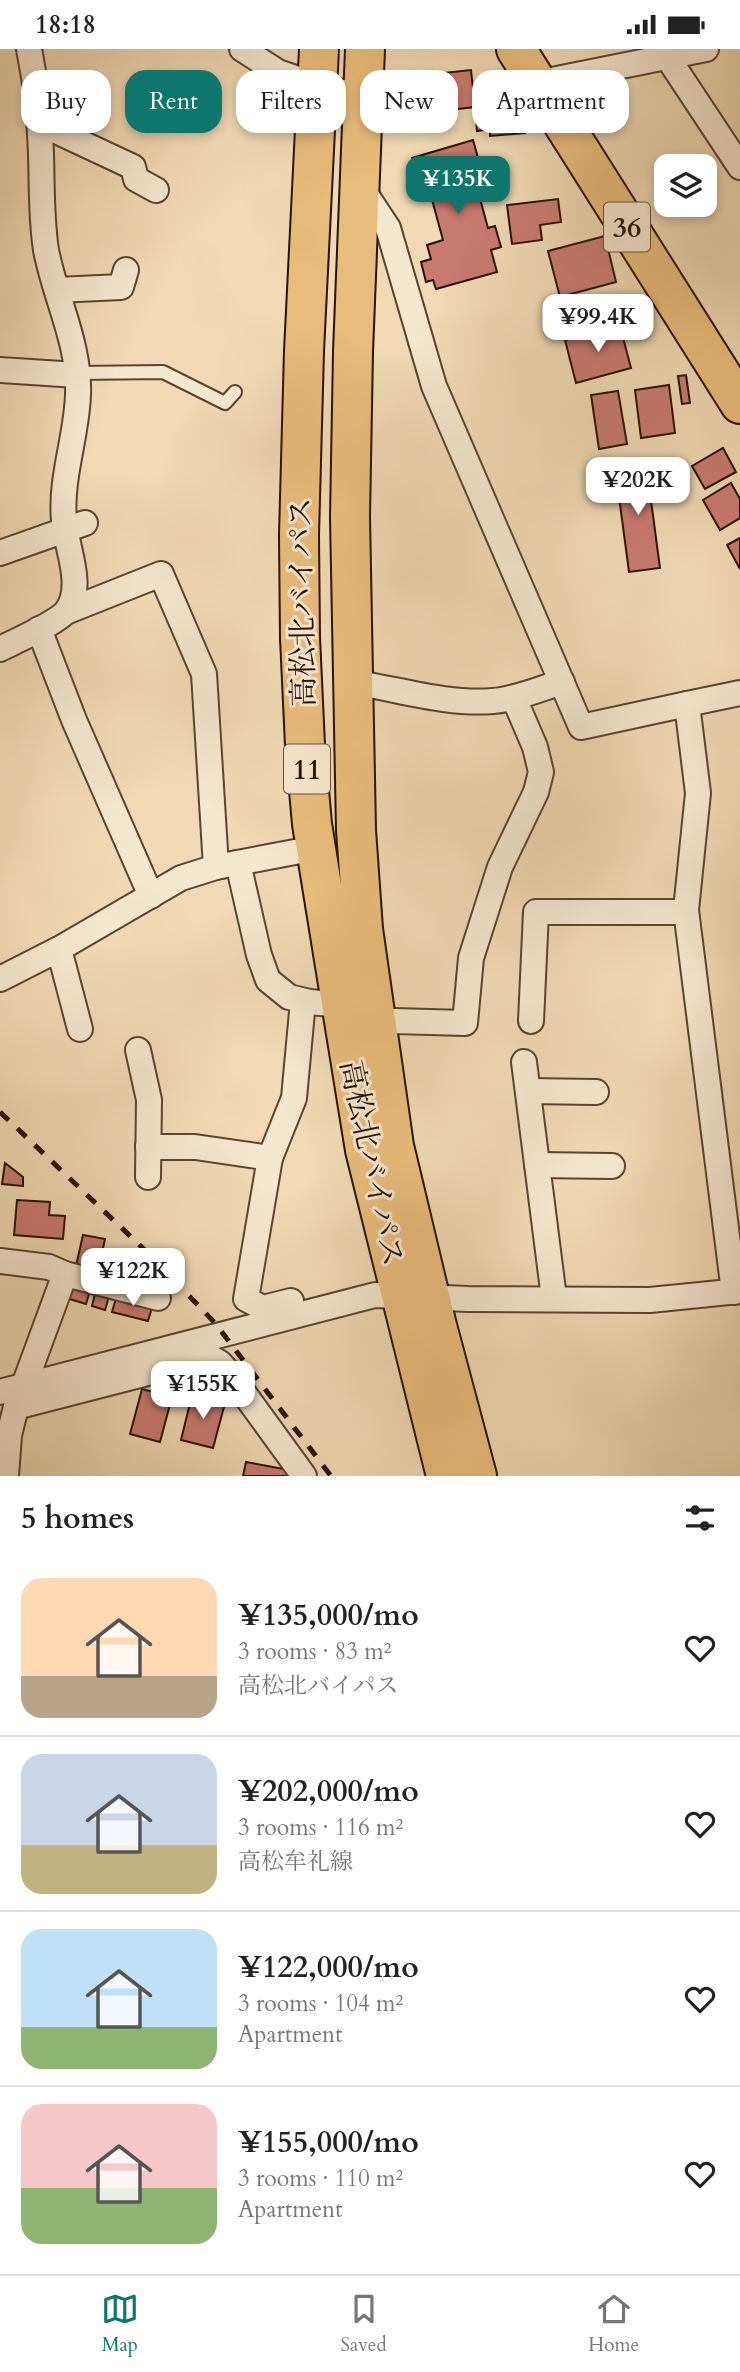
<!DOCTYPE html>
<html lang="en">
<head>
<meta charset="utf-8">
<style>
  :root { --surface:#fff; --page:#f6f6f6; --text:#222; --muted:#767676; --line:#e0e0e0; --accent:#0f766e }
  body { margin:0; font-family:Cardo,"Noto Serif JP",serif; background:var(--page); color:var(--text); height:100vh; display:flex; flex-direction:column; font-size:26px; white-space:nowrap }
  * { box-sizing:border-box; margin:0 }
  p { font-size:23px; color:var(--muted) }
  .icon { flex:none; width:38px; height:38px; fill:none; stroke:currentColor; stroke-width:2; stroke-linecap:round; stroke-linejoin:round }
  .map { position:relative; height:1427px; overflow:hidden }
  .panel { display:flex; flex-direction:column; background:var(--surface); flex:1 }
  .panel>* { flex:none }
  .guide { position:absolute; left:21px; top:21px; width:698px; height:63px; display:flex; gap:14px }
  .tools { position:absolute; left:654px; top:105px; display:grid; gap:14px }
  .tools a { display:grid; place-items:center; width:63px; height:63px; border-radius:14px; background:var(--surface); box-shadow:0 4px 10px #0003; font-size:35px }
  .price { position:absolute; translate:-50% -60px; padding:0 16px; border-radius:14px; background:#fff; color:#222; font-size:23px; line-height:46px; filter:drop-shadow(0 2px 4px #0008) }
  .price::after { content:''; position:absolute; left:50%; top:42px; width:21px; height:16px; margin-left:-10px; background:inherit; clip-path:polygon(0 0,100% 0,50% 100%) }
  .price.active { background:var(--accent); color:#fff }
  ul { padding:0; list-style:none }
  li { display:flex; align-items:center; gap:21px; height:175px; padding:0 21px }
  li+li { border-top:2px solid var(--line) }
  li span { display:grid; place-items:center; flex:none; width:196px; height:140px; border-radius:21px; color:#555 }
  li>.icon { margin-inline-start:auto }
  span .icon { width:84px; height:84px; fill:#fffc; stroke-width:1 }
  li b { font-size:30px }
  h2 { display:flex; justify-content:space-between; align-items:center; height:84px; padding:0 21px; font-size:30px }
  .pill { padding:0 24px; border-radius:21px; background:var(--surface); box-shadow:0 4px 10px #0003; font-size:24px; line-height:63px }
  .pill.active { background:var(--accent); color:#fff }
  .status { display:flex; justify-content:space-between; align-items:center; height:49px; padding:0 35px; background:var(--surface); direction:ltr }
  .status svg { height:19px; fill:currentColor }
  .tabs { display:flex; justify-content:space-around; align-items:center; height:98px; border-top:2px solid var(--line); background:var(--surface); font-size:19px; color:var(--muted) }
  .tabs a { display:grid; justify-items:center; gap:4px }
  .tabs .active { color:var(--accent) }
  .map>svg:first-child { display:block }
  .building { fill:#c87a6f; stroke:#271205; stroke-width:2 }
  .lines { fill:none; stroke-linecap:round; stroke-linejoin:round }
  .lane-casing { stroke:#594431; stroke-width:16 }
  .street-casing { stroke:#594431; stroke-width:28 }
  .primary-casing { stroke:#271205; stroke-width:42 }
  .highway-casing { stroke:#271205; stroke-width:42 }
  .lane { stroke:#f5e6ce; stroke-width:12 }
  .street { stroke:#f5e6ce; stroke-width:24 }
  .primary { stroke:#e8bc7a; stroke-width:38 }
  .highway { stroke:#e8bc7a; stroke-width:38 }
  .rail { stroke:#271205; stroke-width:5; stroke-dasharray:12 12; stroke-linecap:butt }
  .labels { text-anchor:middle; stroke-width:6; stroke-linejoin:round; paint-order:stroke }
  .shield { fill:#f5e6ce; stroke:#655241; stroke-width:2 }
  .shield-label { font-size:28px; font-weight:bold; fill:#271205 }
  .street-label { font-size:30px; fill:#271205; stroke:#f5e6ce }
</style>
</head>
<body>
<div class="status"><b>18:18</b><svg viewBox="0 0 49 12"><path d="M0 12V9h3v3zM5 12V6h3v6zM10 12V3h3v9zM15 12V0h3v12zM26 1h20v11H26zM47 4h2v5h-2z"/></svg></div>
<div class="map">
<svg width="740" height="1427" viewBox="0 0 740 1427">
  <rect width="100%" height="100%" fill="#f0d9b4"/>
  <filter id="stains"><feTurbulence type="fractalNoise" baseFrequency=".00286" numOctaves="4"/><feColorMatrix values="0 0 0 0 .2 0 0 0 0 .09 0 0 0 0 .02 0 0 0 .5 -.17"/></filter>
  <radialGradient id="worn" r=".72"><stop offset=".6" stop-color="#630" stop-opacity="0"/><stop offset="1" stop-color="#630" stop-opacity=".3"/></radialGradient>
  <g class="building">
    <polygon points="471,21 475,58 421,64 416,27"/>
    <polygon points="522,55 525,84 490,87 490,80 477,82 475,60"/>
    <polygon points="473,91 488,144 479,146 488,179 495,177 501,198 491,201 497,223 436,240 433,231 426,233 421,213 431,210 427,196 443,191 425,125 417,127 412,109"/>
    <polygon points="558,150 561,173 540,176 542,191 512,195 507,156"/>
    <polygon points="605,187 616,233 560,248 548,202"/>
    <polygon points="620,277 631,319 576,334 565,291"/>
    <polygon points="686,326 690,354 682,355 678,327"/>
    <polygon points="669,336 675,384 641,389 635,341"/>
    <polygon points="618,342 627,395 599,400 591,346"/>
    <polygon points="723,399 736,423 705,440 692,417"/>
    <polygon points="646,414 660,519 629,523 615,418"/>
    <polygon points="731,434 740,450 740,469 720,481 703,451"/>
    <polygon points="740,489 740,520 727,496"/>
    <polygon points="5,1114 23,1128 23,1137 2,1135"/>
    <polygon points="17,1151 50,1153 49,1166 65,1167 63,1190 14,1186"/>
    <polygon points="83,1186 105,1190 98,1222 76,1217"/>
    <polygon points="71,1232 91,1238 86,1255 66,1249"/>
    <polygon points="96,1241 110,1244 105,1261 92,1257"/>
    <polygon points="117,1246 153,1255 148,1272 112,1263"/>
    <polygon points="142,1340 172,1348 160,1393 130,1385"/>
    <polygon points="192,1346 225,1354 213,1399 181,1391"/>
    <polygon points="246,1413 295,1422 294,1427 243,1427"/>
  </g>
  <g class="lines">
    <defs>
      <polyline id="lane" points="77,324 163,323 225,354 235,343"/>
      <g id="street">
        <polyline points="242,0 278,23 318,37 362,48"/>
        <polyline points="662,0 740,118"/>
        <polyline points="537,34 706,0"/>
        <polyline points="39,74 133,118 136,130 156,141"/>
        <polyline points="359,135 388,179 434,337 581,678 687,655"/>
        <polyline points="57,241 121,238 126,221"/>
        <polyline points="0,321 77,326"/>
        <polyline points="0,504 85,474"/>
        <polyline points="68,562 161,525 204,625 216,818"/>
        <polyline points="39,580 74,671 151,847"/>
        <path d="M0,600c14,-7 61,-28 68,-40 16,-25 -2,-62 -4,-89 -4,-42 13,-84 14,-126 2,-50 -23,-96 -32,-144 -5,-32 -4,-64 -5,-96 -1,-36 -5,-70 -12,-105"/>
        <path d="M352,633c46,7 95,23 141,19 24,-2 46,-12 69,-19"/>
        <polyline points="238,814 259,906 268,931 289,948 310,953 341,956"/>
        <polyline points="59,900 80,980"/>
        <polyline points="0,930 59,900 181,829 216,818 316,799"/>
        <polyline points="531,972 536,863 686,863"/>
        <polyline points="377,976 394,972 465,974 471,909 500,818 536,743 541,723 535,698 514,649"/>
        <polyline points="138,1001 149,1051 148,1128"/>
        <polyline points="524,1013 554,1249"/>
        <polyline points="528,1042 596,1043"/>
        <polyline points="148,1098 195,1098 270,1109"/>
        <polyline points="537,1116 612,1117"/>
        <polyline points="0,1212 49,1218 65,1225"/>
        <polyline points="734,1243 686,861 698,744 687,655 740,644"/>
        <polyline points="291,1252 263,1259 246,1250 270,1109 294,1049 303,952"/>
        <polyline points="0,1343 375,1246 468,1250 650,1251 740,1242"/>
        <polyline points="16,1358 210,1308 220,1314 230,1325 304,1427"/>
        <polyline points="6,1427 9,1386 16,1358 65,1225 158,1249"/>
      </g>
      <polyline id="primary" points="516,0 740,355"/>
      <g id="highway">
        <polyline points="319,0 304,302 299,486 300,589 305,696 312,775 365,1101 446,1427"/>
        <polyline points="365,0 353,303 350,468 356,781 363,880 394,1097 437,1277 477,1427"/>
      </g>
    </defs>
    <use href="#lane" class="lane-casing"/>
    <use href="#street" class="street-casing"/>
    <use href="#primary" class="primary-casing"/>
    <use href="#highway" class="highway-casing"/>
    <use href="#lane" class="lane"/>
    <use href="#street" class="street"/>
    <use href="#primary" class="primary"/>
    <use href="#highway" class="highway"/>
    <polyline class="rail" points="0,1063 149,1205 215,1274 331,1427"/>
  </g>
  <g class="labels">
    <g class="shield">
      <rect x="604" y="153.5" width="46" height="49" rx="5"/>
      <rect x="284" y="695.5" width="46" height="49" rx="5"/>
    </g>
    <g class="shield-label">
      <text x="627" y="188">36</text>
      <text x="307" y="730">11</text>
    </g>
    <g class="street-label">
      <text transform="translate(302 553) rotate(-91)" y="10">高松北バイパス</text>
      <text transform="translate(372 1114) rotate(78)" y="10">高松北バイパス</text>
    </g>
  </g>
  <rect width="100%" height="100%" filter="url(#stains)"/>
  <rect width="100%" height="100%" fill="url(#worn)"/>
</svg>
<div class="tools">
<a><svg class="icon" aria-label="layers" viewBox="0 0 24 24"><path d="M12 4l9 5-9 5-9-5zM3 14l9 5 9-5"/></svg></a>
</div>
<b class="price active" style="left:458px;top:167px">¥135K</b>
<b class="price" style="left:598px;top:305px">¥99.4K</b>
<b class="price" style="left:638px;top:468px">¥202K</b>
<b class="price" style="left:133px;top:1259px">¥122K</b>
<b class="price" style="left:203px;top:1372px">¥155K</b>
<div class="guide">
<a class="pill">Buy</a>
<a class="pill active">Rent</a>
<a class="pill">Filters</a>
<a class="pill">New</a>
<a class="pill">Apartment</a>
</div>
</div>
<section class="panel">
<h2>5 homes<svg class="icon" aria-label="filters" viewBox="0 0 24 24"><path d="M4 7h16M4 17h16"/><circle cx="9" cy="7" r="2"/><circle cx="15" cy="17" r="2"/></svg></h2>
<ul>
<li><span style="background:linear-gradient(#ffd9b3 70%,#b9a48a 0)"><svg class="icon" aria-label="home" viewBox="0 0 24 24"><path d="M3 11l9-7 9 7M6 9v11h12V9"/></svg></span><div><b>¥135,000/mo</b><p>3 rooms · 83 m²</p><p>高松北バイパス</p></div><svg class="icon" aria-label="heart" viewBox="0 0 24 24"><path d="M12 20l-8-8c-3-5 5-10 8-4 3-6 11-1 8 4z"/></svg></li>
<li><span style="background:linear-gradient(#c9d6e8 65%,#c2b280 0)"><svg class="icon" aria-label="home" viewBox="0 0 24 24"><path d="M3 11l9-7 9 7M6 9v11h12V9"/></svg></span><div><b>¥202,000/mo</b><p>3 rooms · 116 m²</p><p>高松牟礼線</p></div><svg class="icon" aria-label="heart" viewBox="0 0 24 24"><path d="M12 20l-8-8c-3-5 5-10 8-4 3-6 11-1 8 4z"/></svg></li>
<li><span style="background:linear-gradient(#bfe0f5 70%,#8fb573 0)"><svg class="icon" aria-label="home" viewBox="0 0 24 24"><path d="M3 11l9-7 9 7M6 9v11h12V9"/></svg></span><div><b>¥122,000/mo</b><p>3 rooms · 104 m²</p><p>Apartment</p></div><svg class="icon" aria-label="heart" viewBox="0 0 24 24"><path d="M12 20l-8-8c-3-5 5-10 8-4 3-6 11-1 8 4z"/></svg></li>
<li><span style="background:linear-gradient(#f6c9c9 60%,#8fb573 0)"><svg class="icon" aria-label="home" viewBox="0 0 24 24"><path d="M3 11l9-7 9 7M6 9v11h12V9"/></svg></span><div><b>¥155,000/mo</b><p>3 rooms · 110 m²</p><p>Apartment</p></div><svg class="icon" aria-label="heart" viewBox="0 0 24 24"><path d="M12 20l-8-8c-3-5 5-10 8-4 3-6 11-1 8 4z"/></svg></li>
</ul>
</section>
<nav class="tabs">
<a class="active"><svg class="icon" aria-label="map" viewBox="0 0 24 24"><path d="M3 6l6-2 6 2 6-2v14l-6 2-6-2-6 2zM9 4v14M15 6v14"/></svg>Map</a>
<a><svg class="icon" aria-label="saved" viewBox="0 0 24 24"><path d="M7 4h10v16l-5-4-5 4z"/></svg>Saved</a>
<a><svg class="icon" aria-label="home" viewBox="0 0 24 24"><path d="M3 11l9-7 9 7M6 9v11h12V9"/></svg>Home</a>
</nav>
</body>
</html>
